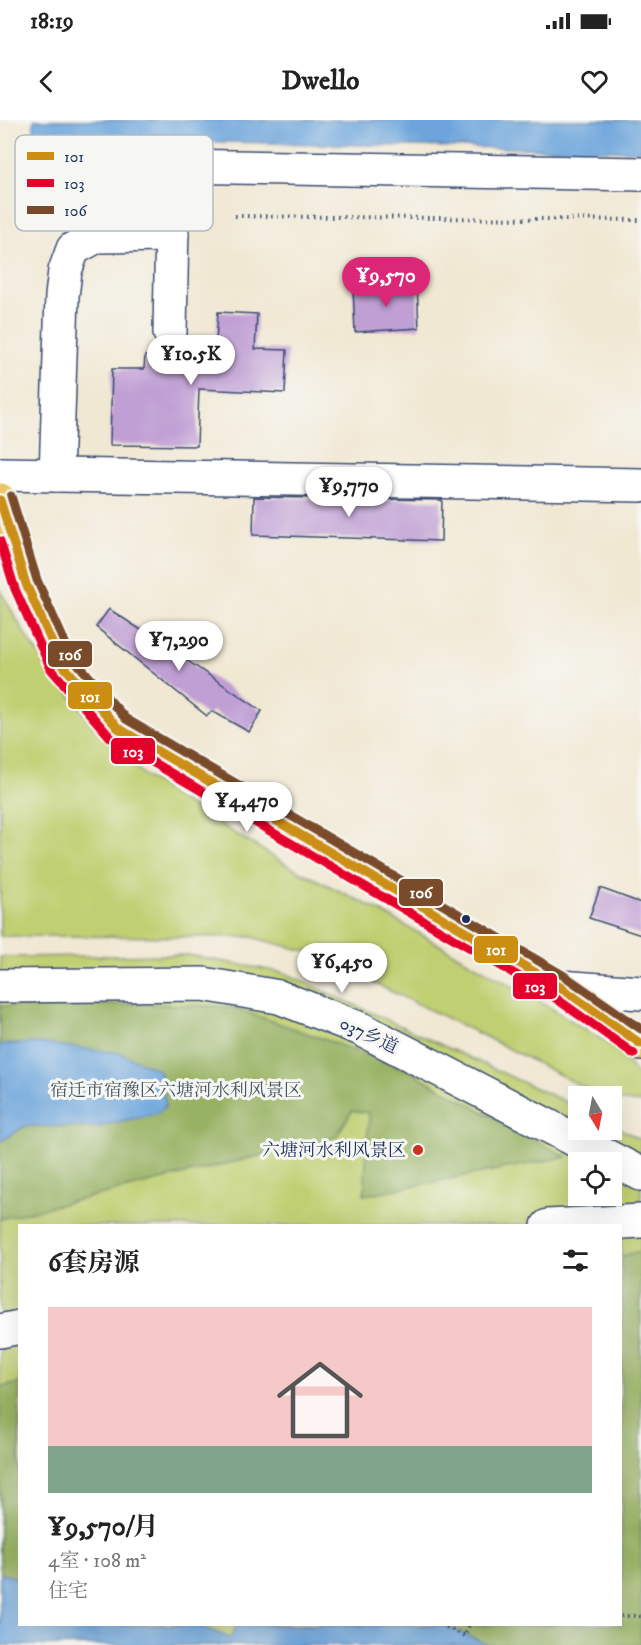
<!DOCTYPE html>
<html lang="zh">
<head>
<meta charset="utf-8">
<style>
  :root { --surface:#fff; --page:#f6f6f6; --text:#222; --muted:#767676; --line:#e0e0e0; --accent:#db2777 }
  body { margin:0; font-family:"IM FELL DW Pica","Noto Serif SC",serif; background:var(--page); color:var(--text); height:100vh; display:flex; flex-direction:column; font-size:22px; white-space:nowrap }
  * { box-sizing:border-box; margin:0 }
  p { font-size:20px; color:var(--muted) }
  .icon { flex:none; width:33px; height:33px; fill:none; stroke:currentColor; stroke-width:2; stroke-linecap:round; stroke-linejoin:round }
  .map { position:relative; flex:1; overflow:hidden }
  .sheet { position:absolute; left:18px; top:1104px; width:604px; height:402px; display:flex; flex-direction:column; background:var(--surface); border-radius:0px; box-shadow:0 6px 24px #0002 }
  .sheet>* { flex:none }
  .needle { width:39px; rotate:170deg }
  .fabs { position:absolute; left:568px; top:966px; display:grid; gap:12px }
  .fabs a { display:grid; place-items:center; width:54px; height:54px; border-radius:0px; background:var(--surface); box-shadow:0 6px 24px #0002; font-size:30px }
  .price { position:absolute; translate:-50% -51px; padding:0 14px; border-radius:21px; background:#fff; color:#222; font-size:20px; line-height:39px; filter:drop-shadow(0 2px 3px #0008) }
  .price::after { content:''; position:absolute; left:50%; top:36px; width:18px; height:14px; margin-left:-9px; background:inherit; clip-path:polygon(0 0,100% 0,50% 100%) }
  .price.on { background:var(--accent); color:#fff }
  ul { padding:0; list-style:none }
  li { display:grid; align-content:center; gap:12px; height:318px; padding:0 30px }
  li+li { border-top:2px solid var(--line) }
  li span { display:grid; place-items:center; height:186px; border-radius:0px; color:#555 }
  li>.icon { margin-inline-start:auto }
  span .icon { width:108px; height:108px; fill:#fffc; stroke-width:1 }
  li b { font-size:26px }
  h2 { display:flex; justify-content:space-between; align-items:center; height:72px; padding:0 30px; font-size:26px }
  .status { display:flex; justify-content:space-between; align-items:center; height:42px; padding:0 30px; background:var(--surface); direction:ltr }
  .status svg { height:16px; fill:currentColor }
  header { display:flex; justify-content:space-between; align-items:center; height:78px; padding:0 30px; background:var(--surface); font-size:27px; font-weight:700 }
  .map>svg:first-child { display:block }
  .green { fill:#c0cf71; stroke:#6e7f68; stroke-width:1.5; fill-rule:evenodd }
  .forest { fill:#98b263; stroke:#5a7060; stroke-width:1.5 }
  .water { fill:#6ca4db; stroke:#446a9c; stroke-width:1.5 }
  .building { fill:#c09fd4 }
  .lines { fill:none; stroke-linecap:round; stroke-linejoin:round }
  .minor-casing { stroke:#3b4b70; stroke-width:36 }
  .major-casing { stroke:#3b4b70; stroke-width:36 }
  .path { stroke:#3b4b70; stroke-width:4; stroke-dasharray:1.5 4.5; stroke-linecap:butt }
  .minor { stroke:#fff; stroke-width:33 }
  .major { stroke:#ebc669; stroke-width:33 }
  .bus-1-casing { stroke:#f6f6f2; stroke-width:14 }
  .bus-2-casing { stroke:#f6f6f2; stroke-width:14 }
  .bus-3-casing { stroke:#f6f6f2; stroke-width:14 }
  .bus-1 { stroke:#cb8e13; stroke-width:9 }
  .bus-2 { stroke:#e4002b; stroke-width:9 }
  .bus-3 { stroke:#7a4b2a; stroke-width:9 }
  .bus-dot { fill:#1b2f5e; stroke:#f6f6f2; stroke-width:2 }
  .poi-dot { fill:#c8321e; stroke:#f6f6f2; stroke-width:2 }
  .labels { text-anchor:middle; stroke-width:6; stroke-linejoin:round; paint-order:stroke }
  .street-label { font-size:18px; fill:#1b2f5e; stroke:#f6f6f2 }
  .park-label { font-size:18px; fill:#445763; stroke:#f6f6f2 }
  .poi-label { font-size:18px; fill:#1b2f5e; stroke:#f6f6f2; text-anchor:end }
  .key { fill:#f6f6f2; stroke:#b4bac6; stroke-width:1.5 }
  .key-label { font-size:16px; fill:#1b2f5e }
  .line-badge { stroke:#f6f6f2; stroke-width:2 }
  .badge-label { font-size:16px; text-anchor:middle; font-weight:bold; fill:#fff }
</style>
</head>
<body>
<div class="status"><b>18:19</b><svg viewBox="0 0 49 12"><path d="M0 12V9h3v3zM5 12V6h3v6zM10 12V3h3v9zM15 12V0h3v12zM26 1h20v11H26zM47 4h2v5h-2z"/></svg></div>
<header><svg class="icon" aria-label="back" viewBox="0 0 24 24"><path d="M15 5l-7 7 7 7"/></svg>Dwello<svg class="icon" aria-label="heart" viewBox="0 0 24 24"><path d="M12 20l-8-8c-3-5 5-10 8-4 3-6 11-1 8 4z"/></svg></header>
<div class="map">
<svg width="641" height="1525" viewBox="0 0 641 1525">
  <rect width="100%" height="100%" fill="#f6f6f2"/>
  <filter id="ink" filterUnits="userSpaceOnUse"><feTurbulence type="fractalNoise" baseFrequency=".0167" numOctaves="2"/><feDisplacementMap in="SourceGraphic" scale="12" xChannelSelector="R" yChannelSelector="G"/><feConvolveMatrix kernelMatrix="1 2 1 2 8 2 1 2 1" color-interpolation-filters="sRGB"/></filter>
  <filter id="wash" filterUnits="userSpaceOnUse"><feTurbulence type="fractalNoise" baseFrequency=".008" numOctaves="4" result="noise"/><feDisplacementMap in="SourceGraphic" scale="24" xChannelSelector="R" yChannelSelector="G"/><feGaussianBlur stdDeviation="1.35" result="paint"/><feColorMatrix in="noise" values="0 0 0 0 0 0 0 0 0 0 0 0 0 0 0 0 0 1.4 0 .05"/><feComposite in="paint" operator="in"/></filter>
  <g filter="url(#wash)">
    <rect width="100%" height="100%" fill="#f1e8d3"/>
    <g class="green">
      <polygon points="0,470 29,521 97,610 146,657 201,693 289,746 378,790 549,887 616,928 641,959 641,983 612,980 612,976 601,976 484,916 309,832 251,817 0,816"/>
      <path d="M188,835l97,18 294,135v22h33v-6l29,16v505h-641v-688zM579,1042h33v34h-33zM20,1106h601v398h-601z"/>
    </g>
    <g class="forest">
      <polygon points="152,884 231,887 321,918 409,951 566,1037 364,1075 369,993 352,991 336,1017 0,1099 0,1022 25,1006 96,1007 38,923 0,925 0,886"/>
      <polygon points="641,1131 641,1525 488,1525 443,1505 621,1504 621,1136"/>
      <polygon points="19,1263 20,1263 19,1458 0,1454 0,1267"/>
    </g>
    <g class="water">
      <polygon points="34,0 641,0 641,31 34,18"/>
      <polygon points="38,923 120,933 159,950 166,985 158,993 96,1007 25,1006 0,1022 0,925"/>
      <polygon points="0,1454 19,1458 20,1504 198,1505 230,1518 237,1505 443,1505 488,1525 0,1525"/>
    </g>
    <g id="blocks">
      <g class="building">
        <polygon points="417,164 419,208 355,212 353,167"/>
        <polygon points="218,192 257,194 255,229 287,230 285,273 199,269 197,326 110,325 112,249 144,249 145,236 215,237"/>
        <polygon points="254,377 442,380 441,421 253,415"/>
        <polygon points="109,489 141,510 148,504 170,529 262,591 249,612 212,591 207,596 96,507"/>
        <polygon points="600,768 641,783 641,815 589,798"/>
      </g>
    </g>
  </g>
  <g filter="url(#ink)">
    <use href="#blocks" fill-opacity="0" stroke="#3b4b70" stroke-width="1.5"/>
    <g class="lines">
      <defs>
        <g id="minor">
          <polyline points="170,213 173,46 641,54"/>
          <polyline points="0,354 641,365"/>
          <polyline points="56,355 62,176 65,151 73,129 97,116 172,115"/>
          <polyline points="0,866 203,864 279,877 361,909 641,1054"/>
          <polyline points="560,867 641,873"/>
          <polyline points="548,1106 641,1101"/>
          <polyline points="0,1211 20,1207"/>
        </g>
        <polyline id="major" points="0,380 26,464 61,543 118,608 560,867 641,924"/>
      </defs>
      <use href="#minor" class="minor-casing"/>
      <use href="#major" class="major-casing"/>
      <g class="path">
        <polyline points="235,96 641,100"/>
        <polyline points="621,1496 641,1496"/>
        <polyline points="441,1504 465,1516 469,1504"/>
      </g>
      <use href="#minor" class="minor"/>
      <use href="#major" class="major"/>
      <defs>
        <polyline id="bus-1" points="0,380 26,464 61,543 118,608 560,867 641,924"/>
        <polyline id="bus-2" points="0,421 15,469 51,549 111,618 554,877 634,934"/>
        <polyline id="bus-3" points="11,376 37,460 71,536 126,599 566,857 641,909"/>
      </defs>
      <use href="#bus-1" class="bus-1-casing"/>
      <use href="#bus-2" class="bus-2-casing"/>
      <use href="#bus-3" class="bus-3-casing"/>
      <use href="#bus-1" class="bus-1"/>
      <use href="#bus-2" class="bus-2"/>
      <use href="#bus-3" class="bus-3"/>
    </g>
  </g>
  <circle class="bus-dot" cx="466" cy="799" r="5"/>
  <circle class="poi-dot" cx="418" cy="1030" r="6"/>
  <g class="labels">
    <g class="street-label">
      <text transform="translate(369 915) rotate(25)" y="6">037乡道</text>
    </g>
    <g class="park-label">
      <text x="176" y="976">宿迁市宿豫区六塘河水利风景区</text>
    </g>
    <g class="poi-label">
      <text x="406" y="1036">六塘河水利风景区</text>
    </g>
  </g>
  <rect x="15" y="15" width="198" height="96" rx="9" class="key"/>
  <rect x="27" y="32" width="27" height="8" fill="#cb8e13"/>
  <rect x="27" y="59" width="27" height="8" fill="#e4002b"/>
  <rect x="27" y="86" width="27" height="8" fill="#7a4b2a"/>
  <g class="key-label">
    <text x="64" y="42">101</text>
    <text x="64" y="69">103</text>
    <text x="64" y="96">106</text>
  </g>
  <g class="line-badge">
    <rect x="47" y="520" width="46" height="28" rx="6" fill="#7a4b2a"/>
    <rect x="67" y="561" width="46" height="29" rx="6" fill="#cb8e13"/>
    <rect x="110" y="617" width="46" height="28" rx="6" fill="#e4002b"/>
    <rect x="398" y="758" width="46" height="29" rx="6" fill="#7a4b2a"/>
    <rect x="473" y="815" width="46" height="29" rx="6" fill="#cb8e13"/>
    <rect x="512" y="852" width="46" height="28" rx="6" fill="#e4002b"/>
  </g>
  <g class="badge-label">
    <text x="70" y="540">106</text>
    <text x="90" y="582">101</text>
    <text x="133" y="637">103</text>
    <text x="421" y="778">106</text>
    <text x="496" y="835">101</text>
    <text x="535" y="872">103</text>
  </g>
</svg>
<div class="fabs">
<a><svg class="needle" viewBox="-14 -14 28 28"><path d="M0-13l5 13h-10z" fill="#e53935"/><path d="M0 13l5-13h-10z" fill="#767676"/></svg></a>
<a><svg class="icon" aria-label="locate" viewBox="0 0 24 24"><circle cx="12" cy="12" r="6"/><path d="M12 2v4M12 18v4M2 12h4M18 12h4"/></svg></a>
</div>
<b class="price on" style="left:386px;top:188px">¥9,570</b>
<b class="price" style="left:191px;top:266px">¥10.5K</b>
<b class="price" style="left:349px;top:398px">¥9,770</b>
<b class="price" style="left:179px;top:552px">¥7,290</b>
<b class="price" style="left:247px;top:713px">¥4,470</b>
<b class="price" style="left:342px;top:874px">¥6,450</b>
<section class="sheet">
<h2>6套房源<svg class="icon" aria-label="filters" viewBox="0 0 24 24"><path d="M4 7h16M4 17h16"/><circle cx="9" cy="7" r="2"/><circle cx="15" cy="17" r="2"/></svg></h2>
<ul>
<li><span style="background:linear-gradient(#f6c9c9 75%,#7fa58c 0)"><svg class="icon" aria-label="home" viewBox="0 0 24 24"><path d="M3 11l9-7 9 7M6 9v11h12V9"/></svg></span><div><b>¥9,570/月</b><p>4室 · 108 m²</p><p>住宅</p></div></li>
</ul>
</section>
</div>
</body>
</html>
